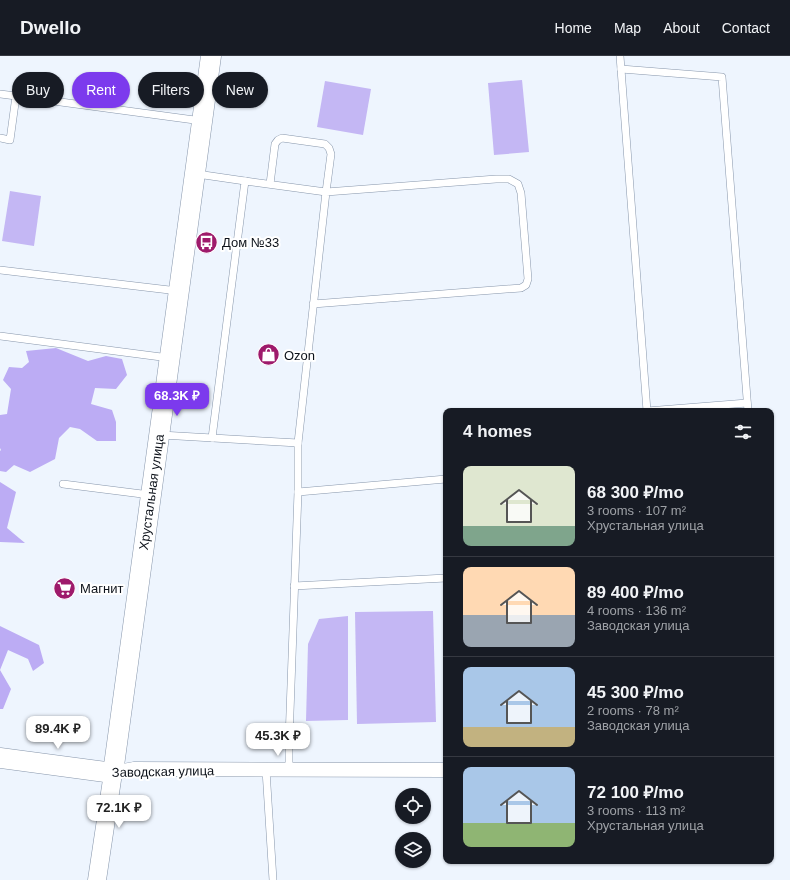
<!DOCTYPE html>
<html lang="en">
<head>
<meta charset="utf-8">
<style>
  :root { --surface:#171b24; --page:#20242c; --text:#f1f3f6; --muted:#9ea1a6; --line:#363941; --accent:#7c3aed }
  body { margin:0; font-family:Helvetica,sans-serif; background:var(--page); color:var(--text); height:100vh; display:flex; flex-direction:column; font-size:15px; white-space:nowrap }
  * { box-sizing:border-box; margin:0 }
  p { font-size:13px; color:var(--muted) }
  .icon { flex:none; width:22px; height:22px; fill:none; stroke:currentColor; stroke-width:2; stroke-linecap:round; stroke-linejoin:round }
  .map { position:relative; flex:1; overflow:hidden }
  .side { position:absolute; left:443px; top:352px; width:331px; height:456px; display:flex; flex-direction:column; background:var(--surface); border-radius:8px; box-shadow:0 1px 3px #0004 }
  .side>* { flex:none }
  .top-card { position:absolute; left:12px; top:16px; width:371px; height:36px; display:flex; gap:8px }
  .controls { position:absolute; left:395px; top:732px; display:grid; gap:8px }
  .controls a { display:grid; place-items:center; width:36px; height:36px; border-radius:50%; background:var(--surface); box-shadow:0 1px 3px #0004; font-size:20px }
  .price { position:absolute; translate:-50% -34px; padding:0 9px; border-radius:8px; background:#fff; color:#222; font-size:13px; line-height:26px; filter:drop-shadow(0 1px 2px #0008) }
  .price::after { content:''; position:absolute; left:50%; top:24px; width:12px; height:9px; margin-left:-6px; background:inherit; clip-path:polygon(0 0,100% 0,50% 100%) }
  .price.active { background:var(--accent); color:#fff }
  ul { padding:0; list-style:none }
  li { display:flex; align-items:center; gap:12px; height:100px; padding:0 20px }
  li+li { border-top:1px solid var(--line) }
  li span { display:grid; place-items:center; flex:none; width:112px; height:80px; border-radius:8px; color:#555 }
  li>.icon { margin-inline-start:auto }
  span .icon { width:48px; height:48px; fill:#fffc; stroke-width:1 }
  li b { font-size:17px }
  h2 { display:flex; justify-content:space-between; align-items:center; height:48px; padding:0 20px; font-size:17px }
  .pill { padding:0 14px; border-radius:18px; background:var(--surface); box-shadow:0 1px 3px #0004; font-size:14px; line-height:36px }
  .pill.active { background:var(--accent); color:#fff }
  header { display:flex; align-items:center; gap:24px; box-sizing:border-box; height:56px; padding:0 20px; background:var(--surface); border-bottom:1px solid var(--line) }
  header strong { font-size:19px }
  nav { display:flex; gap:22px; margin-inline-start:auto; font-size:14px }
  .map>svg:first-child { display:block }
  .green { fill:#c4b7f4 }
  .forest { fill:#bcacf4 }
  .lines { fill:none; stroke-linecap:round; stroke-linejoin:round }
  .service-casing { stroke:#8796ab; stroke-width:8 }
  .minor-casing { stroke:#8796ab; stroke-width:15 }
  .tertiary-casing { stroke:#8796ab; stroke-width:19 }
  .secondary-casing { stroke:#8796ab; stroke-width:21 }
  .service { stroke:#fff; stroke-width:7 }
  .minor { stroke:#fff; stroke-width:14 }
  .tertiary { stroke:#fff; stroke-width:18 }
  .secondary { stroke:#fff; stroke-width:20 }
  .labels { text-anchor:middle; stroke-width:4; stroke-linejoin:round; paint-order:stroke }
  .poi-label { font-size:13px; fill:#0d121a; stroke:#fff; text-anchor:start }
  .street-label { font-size:13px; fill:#0d121a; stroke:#fff }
</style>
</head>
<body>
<header>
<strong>Dwello</strong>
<nav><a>Home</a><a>Map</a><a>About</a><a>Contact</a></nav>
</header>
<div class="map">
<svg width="790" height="824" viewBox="0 0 790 824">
  <rect width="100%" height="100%" fill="#eef5fe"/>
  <g class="green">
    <polygon points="522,24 529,96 494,99 488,27"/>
    <polygon points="325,25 371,33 363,79 317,71"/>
    <polygon points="10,135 41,140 34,190 2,185"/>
    <polygon points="433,555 436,666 357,668 355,556"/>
    <polygon points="348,560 348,664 306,665 308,588 319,563"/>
  </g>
  <g class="forest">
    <polygon points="56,292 88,305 106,300 122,303 127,319 116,333 95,332 91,348 112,354 116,366 116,385 97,385 80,373 70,371 59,382 55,403 30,416 14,409 6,416 0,415 0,395 1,394 0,392 0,359 7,358 11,333 3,324 9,311 22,312 29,306 26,295"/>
    <polygon points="0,426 16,436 7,472 25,487 0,486"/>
    <polygon points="0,570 39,589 44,607 33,615 28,603 8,594 0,614 11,633 3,653 0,653"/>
  </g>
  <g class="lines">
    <defs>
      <g id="service">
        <polyline points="620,0 647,355"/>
        <polyline points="621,13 722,21 748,355"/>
        <polyline points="0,38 16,40 10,84 0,82"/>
        <polyline points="16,40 202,65"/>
        <polyline points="197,118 245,125 212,382"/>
        <polyline points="245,125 326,136 331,98 329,92 325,88 282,82 278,84 275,88 270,128"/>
        <polyline points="0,214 178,235"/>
        <polyline points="0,280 169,302"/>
        <polyline points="647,355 747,347"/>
        <polyline points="161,379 298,387"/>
        <polyline points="63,428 150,439"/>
        <polyline points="298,436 446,423"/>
        <polyline points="294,530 446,522"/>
        <polyline points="266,714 273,824"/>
        <polyline points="289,714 289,684 298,436 298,387 326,136 496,123 509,123 518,128 521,137 528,223 526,229 521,232 313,248"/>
      </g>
      <polyline id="minor" points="113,717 134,713 446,714"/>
      <polyline id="tertiary" points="97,824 113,717"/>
      <polyline id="secondary" points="0,702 113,717 211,0"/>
    </defs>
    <use href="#service" class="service-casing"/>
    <use href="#minor" class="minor-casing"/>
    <use href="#tertiary" class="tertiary-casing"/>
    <use href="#secondary" class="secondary-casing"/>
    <use href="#service" class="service"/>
    <use href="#minor" class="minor"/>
    <use href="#tertiary" class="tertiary"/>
    <use href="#secondary" class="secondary"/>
  </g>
  <defs>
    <symbol id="bus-disc" viewBox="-11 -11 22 22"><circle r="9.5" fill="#9e1a6b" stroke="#fff"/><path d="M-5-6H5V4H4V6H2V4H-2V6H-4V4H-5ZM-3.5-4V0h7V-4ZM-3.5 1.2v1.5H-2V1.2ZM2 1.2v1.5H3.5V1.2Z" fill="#fff"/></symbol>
    <symbol id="shop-disc" viewBox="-11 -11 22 22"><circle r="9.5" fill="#9e1a6b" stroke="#fff"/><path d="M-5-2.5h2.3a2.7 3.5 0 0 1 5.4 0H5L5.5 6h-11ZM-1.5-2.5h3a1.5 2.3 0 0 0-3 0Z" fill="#fff"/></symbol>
    <symbol id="supermarket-disc" viewBox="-11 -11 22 22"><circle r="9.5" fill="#9e1a6b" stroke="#fff"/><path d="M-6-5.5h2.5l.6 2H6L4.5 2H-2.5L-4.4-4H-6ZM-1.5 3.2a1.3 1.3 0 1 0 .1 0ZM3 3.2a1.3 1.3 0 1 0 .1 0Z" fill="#fff"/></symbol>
  </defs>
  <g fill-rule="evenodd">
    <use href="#bus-disc" x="194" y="174" width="25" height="25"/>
    <use href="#shop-disc" x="256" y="286" width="25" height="25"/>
    <use href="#supermarket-disc" x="52" y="520" width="25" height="25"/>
  </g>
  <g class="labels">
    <g class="poi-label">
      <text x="222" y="191">Дом №33</text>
      <text x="284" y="304">Ozon</text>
      <text x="80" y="537">Магнит</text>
    </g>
    <g class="street-label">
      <text transform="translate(151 436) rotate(-82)" y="5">Хрустальная улица</text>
      <text transform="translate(163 715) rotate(-1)" y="5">Заводская улица</text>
    </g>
  </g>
</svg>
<div class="controls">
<a><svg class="icon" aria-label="locate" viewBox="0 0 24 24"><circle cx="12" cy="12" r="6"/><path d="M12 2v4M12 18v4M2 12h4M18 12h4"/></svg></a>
<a><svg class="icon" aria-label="layers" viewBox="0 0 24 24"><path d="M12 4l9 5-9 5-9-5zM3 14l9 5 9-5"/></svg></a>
</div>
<b class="price active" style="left:177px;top:361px">68.3K ₽</b>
<b class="price" style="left:58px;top:694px">89.4K ₽</b>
<b class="price" style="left:278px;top:701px">45.3K ₽</b>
<b class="price" style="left:119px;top:773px">72.1K ₽</b>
<div class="top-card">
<a class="pill">Buy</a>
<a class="pill active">Rent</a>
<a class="pill">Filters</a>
<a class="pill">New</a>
</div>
<section class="side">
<h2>4 homes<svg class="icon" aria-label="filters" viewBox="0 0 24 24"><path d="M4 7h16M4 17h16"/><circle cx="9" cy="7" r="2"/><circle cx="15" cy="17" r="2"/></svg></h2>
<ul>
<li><span style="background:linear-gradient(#dfe7d0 75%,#7fa58c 0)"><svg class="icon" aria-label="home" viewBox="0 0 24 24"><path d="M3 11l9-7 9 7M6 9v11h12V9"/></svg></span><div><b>68 300 ₽/mo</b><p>3 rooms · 107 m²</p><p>Хрустальная улица</p></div></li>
<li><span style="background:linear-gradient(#ffd9b3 60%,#9aa5b1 0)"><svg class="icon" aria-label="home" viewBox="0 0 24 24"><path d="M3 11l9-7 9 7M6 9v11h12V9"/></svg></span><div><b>89 400 ₽/mo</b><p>4 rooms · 136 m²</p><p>Заводская улица</p></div></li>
<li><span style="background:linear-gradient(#a9c7e8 75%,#c2b280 0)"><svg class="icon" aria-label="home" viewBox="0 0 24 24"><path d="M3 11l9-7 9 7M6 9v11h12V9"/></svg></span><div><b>45 300 ₽/mo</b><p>2 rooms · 78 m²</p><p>Заводская улица</p></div></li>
<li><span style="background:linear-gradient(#a9c7e8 70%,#8fb573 0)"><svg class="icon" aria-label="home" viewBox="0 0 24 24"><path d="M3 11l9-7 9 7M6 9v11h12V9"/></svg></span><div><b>72 100 ₽/mo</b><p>3 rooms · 113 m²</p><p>Хрустальная улица</p></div></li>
</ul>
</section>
</div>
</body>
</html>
